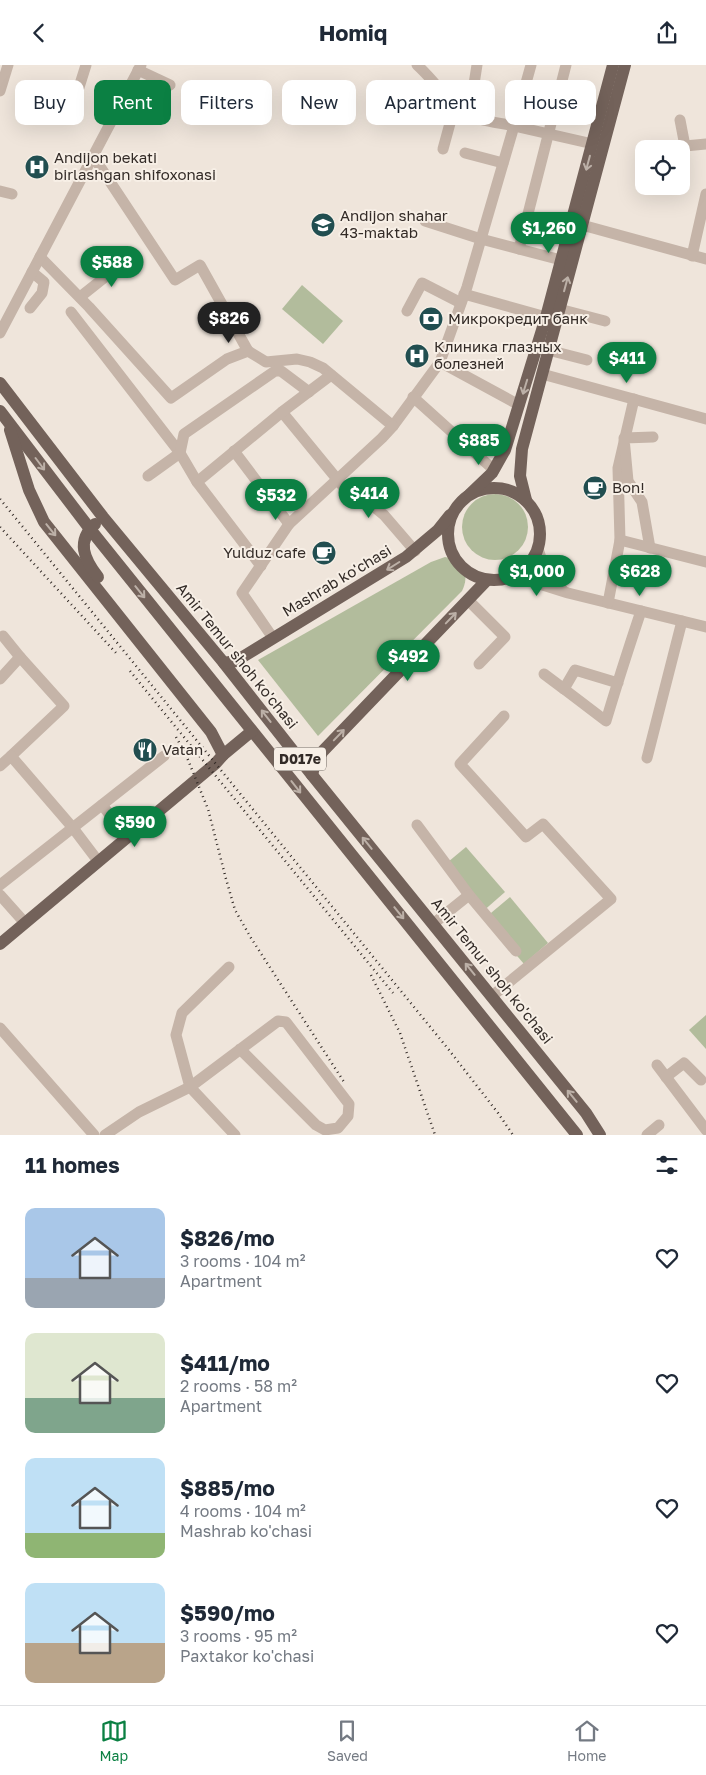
<!DOCTYPE html>
<html lang="en">
<head>
<meta charset="utf-8">
<style>
  :root { --surface:#fff; --page:#f6f6f7; --text:#1f2937; --muted:#747a83; --line:#e0e1e3; --accent:#0b8043 }
  body { margin:0; font-family:"Golos Text",sans-serif; background:var(--page); color:var(--text); height:100vh; display:flex; flex-direction:column; font-size:19px; white-space:nowrap }
  * { box-sizing:border-box; margin:0 }
  p { font-size:16px; color:var(--muted) }
  .icon { flex:none; width:28px; height:28px; fill:none; stroke:currentColor; stroke-width:2; stroke-linecap:round; stroke-linejoin:round }
  .map { position:relative; height:1070px; overflow:hidden }
  .side { display:flex; flex-direction:column; background:var(--surface); flex:1 }
  .side>* { flex:none }
  .guide { position:absolute; left:15px; top:15px; width:676px; height:45px; display:flex; gap:10px }
  .controls { position:absolute; left:635px; top:75px; display:grid; gap:10px }
  .controls a { display:grid; place-items:center; width:55px; height:55px; border-radius:10px; background:var(--surface); box-shadow:0 5px 20px #0002; font-size:25px }
  .price { position:absolute; translate:-50% -42px; padding:0 11px; border-radius:18px; background:var(--accent); color:#fff; font-size:16px; line-height:32px; filter:drop-shadow(0 1px 2px #0008) }
  .price::after { content:''; position:absolute; left:50%; top:30px; width:15px; height:11px; margin-left:-8px; background:inherit; clip-path:polygon(0 0,100% 0,50% 100%) }
  .price.selected { background:#222; color:#fff }
  ul { padding:0; list-style:none }
  li { display:flex; align-items:center; gap:15px; height:125px; padding:0 25px }
  li span { display:grid; place-items:center; flex:none; width:140px; height:100px; border-radius:10px; color:#555 }
  li>.icon { margin-inline-start:auto }
  span .icon { width:60px; height:60px; fill:#fffc; stroke-width:1 }
  li b { font-size:21px }
  h2 { display:flex; justify-content:space-between; align-items:center; height:60px; padding:0 25px; font-size:21px }
  .chip { padding:0 18px; border-radius:10px; background:var(--surface); box-shadow:0 5px 20px #0002; font-size:18px; line-height:45px }
  .chip.selected { background:var(--accent); color:#fff }
  header { display:flex; justify-content:space-between; align-items:center; height:65px; padding:0 25px; background:var(--surface); font-size:22px; font-weight:700 }
  .dock { display:flex; justify-content:space-around; align-items:center; height:70px; border-top:1px solid var(--line); background:var(--surface); font-size:14px; color:var(--muted) }
  .dock a { display:grid; justify-items:center; gap:2px }
  .dock .selected { color:var(--accent) }
  .map>svg:first-child { display:block }
  .green { fill:#b2bc9c }
  .lines { fill:none; stroke-linecap:round; stroke-linejoin:round }
  .minor { stroke:#c5b4a8; stroke-width:11 }
  .major { stroke:#73625a; stroke-width:12 }
  .rail { stroke:#332b27; stroke-width:2.5; stroke-dasharray:1 4; stroke-linecap:butt }
  .oneway { stroke:#bcb0a7 }
  .labels { text-anchor:middle; stroke-width:4; stroke-linejoin:round; paint-order:stroke }
  .shield { fill:#f7efe6; stroke:#6e6660; stroke-width:1 }
  .shield-label { font-size:14px; font-weight:bold; fill:#332b27 }
  .poi-label { font-size:15px; fill:#332b27; stroke:#f7efe6; text-anchor:start }
  .street-label { font-size:15px; fill:#332b27; stroke:#f7efe6 }
</style>
</head>
<body>
<header><svg class="icon" aria-label="back" viewBox="0 0 24 24"><path d="M15 5l-7 7 7 7"/></svg>Homiq<svg class="icon" aria-label="share" viewBox="0 0 24 24"><path d="M12 15V3M7 8l5-5 5 5M5 13v7h14v-7"/></svg></header>
<div class="map">
<svg width="706" height="1070" viewBox="0 0 706 1070">
  <rect width="100%" height="100%" fill="#efe5db"/>
  <g class="green">
    <polygon points="302,220 343,256 323,279 282,244"/>
    <circle cx="495" cy="462" r="33"/>
    <path d="M445,492c19,3 25,18 17,34l-144,145 -60,-76 173,-98z"/>
    <polygon points="466,782 505,827 481,848 442,802"/>
    <polygon points="510,832 548,878 524,899 485,853"/>
    <polygon points="706,950 706,984 689,965"/>
  </g>
  <g class="lines">
    <g class="minor">
      <path d="M417,0c17,15 31,38 51,50 11,6 33,8 46,11l17,-61"/>
      <polyline points="138,5 170,20"/>
      <polyline points="0,26 8,0"/>
      <polyline points="469,51 477,0"/>
      <polyline points="69,54 86,0"/>
      <polyline points="680,55 685,81 706,79"/>
      <polyline points="443,84 455,40"/>
      <polyline points="465,88 503,98"/>
      <polyline points="93,91 175,215 200,200 248,286"/>
      <polyline points="0,126 12,129"/>
      <polyline points="425,156 481,174 561,195"/>
      <polyline points="582,160 706,194"/>
      <polyline points="519,184 566,0"/>
      <polyline points="692,191 706,129"/>
      <polyline points="40,192 89,242 171,333 227,294 248,286 266,297 297,294 310,297 323,303 393,361 440,297"/>
      <polyline points="464,229 546,252"/>
      <polyline points="80,232 129,193"/>
      <polyline points="30,243 42,228 44,217 32,207"/>
      <polyline points="559,244 605,256"/>
      <polyline points="407,246 422,218 461,238"/>
      <polyline points="71,247 180,388 197,417"/>
      <polyline points="0,268 141,0"/>
      <polyline points="548,285 587,295"/>
      <polyline points="542,309 706,354"/>
      <polyline points="413,332 494,405"/>
      <polyline points="519,340 440,297 467,222 514,61 593,79"/>
      <polyline points="282,347 355,436 373,441 384,450 415,486"/>
      <polyline points="234,386 289,459"/>
      <polyline points="148,411 180,388 184,369 275,306 281,306 309,327"/>
      <polyline points="620,475 618,403 634,334"/>
      <polyline points="650,483 642,437 628,416 624,373 653,372"/>
      <path d="M538,484c5,16 11,30 24,40"/>
      <polyline points="261,501 197,417 282,347 331,310"/>
      <polyline points="514,511 568,528 706,562"/>
      <polyline points="468,535 505,572 479,599"/>
      <polyline points="608,538 620,475 706,497"/>
      <polyline points="3,571 20,592"/>
      <polyline points="273,573 242,528 289,459 382,373 393,361"/>
      <polyline points="544,609 564,624"/>
      <polyline points="0,614 20,592 64,641 11,691"/>
      <path d="M618,618l-43,-13 -11,19 42,32c11,-37 23,-74 35,-110"/>
      <polyline points="647,693 682,556"/>
      <polyline points="0,701 11,691 73,763 98,796"/>
      <polyline points="102,740 128,772"/>
      <polyline points="417,760 469,830 516,886"/>
      <polyline points="0,820 164,691"/>
      <polyline points="0,830 25,858"/>
      <polyline points="433,859 469,830"/>
      <polyline points="229,902 182,948 176,970 190,1022 235,1070"/>
      <polyline points="492,931 611,834 543,759 526,772 460,699 504,651"/>
      <polyline points="0,963 94,1070"/>
      <polyline points="657,1000 706,1065"/>
      <polyline points="666,1012 684,998 701,1015"/>
      <polyline points="105,1070 139,1047 190,1022 278,956 286,957 349,1039 348,1051 338,1063 325,1065 316,1060 240,984"/>
      <polyline points="647,1070 659,1060"/>
    </g>
    <g class="major">
      <polyline points="0,318 103,452 224,598 312,710 586,1048 600,1070"/>
      <polyline points="0,346 90,464 577,1070"/>
      <polyline points="10,365 29,425 44,457 211,667 223,690"/>
      <circle cx="494" cy="469" r="46"/>
      <polyline points="470,429 492,408 505,385 546,252 613,0"/>
      <polyline points="526,435 520,411 522,384 625,0"/>
      <path d="M95,459c-19,17 -11,35 3,53"/>
      <polyline points="224,598 236,596 406,492 438,465 450,450"/>
      <polyline points="312,710 315,698 323,686 487,515"/>
      <polyline points="0,879 215,699 223,690 252,666"/>
    </g>
    <g class="rail">
      <polyline points="0,434 449,985 498,1048 513,1070"/>
      <polyline points="0,462 117,589"/>
      <polyline points="130,606 393,928"/>
      <polyline points="176,672 186,690 208,744 226,814 235,845 251,873 344,1017"/>
      <polyline points="371,910 400,968 435,1070"/>
    </g>
  </g>
  <defs><path id="oneway-shaft" d="M-6 0H5M1.5-3L5.5 0L1.5 3" fill="none" stroke-width="1.6" stroke-linecap="round" stroke-linejoin="round" transform="scale(1.25)"/></defs>
  <g class="oneway">
    <use href="#oneway-shaft" transform="translate(588 98) rotate(105)"/>
    <use href="#oneway-shaft" transform="translate(566 219) rotate(-75)"/>
    <use href="#oneway-shaft" transform="translate(525 322) rotate(107)"/>
    <use href="#oneway-shaft" transform="translate(40 399) rotate(53)"/>
    <use href="#oneway-shaft" transform="translate(51 465) rotate(51)"/>
    <use href="#oneway-shaft" transform="translate(393 501) rotate(148)"/>
    <use href="#oneway-shaft" transform="translate(140 527) rotate(51)"/>
    <use href="#oneway-shaft" transform="translate(451 553) rotate(-46)"/>
    <use href="#oneway-shaft" transform="translate(266 651) rotate(-128)"/>
    <use href="#oneway-shaft" transform="translate(339 670) rotate(-46)"/>
    <use href="#oneway-shaft" transform="translate(296 722) rotate(52)"/>
    <use href="#oneway-shaft" transform="translate(367 778) rotate(-129)"/>
    <use href="#oneway-shaft" transform="translate(399 848) rotate(51)"/>
    <use href="#oneway-shaft" transform="translate(470 904) rotate(-129)"/>
    <use href="#oneway-shaft" transform="translate(572 1031) rotate(-129)"/>
  </g>
  <defs>
    <symbol id="hospital-disc" viewBox="-11 -11 22 22"><circle r="9.5" fill="#214e50" stroke="#f7efe6"/><path d="M-5-5h3v3.5h4V-5h3V5h-3V1.5h-4V5h-3Z" fill="#fff"/></symbol>
    <symbol id="school-disc" viewBox="-11 -11 22 22"><circle r="9.5" fill="#214e50" stroke="#f7efe6"/><path d="M0-5L7-2L0 1L-7-2ZM-4 1L0 2.5L4 1V4Q0 6-4 4Z" fill="#fff"/></symbol>
    <symbol id="bank-disc" viewBox="-11 -11 22 22"><circle r="9.5" fill="#214e50" stroke="#f7efe6"/><path d="M-6-4H6V4H-6ZM0-2.3a2.3 2.3 0 1 0 0 4.6a2.3 2.3 0 1 0 0-4.6Z" fill="#fff"/></symbol>
    <symbol id="cafe-disc" viewBox="-11 -11 22 22"><circle r="9.5" fill="#214e50" stroke="#f7efe6"/><path d="M-5.5-4.5H6V0H3Q3 3.5 0 3.5H-2.5Q-5.5 3.5-5.5 0ZM3-3.2v2h1.7v-2ZM-6 4.5H4V6H-6Z" fill="#fff"/></symbol>
    <symbol id="restaurant-disc" viewBox="-11 -11 22 22"><circle r="9.5" fill="#214e50" stroke="#f7efe6"/><path d="M-5-6h1v4h1v-4h1v4h1v-4h1v5L-1.5 .5V6h-2V.5L-5-1ZM5-6V6H3V1.5H1.5Q1.5-4 5-6Z" fill="#fff"/></symbol>
  </defs>
  <g fill-rule="evenodd">
    <use href="#hospital-disc" x="23" y="88" width="28" height="28"/>
    <use href="#school-disc" x="309" y="146" width="28" height="28"/>
    <use href="#bank-disc" x="417" y="240" width="28" height="28"/>
    <use href="#hospital-disc" x="403" y="277" width="28" height="28"/>
    <use href="#cafe-disc" x="581" y="409" width="28" height="28"/>
    <use href="#cafe-disc" x="310" y="474" width="28" height="28"/>
    <use href="#restaurant-disc" x="131" y="671" width="28" height="28"/>
  </g>
  <g class="labels">
    <rect class="shield" x="274" y="682.5" width="52" height="23" rx="4"/>
    <g class="shield-label">
      <text x="300" y="699">D017e</text>
    </g>
    <g class="poi-label">
      <text x="54" y="98">Аndijon bekati<tspan x="54" dy="17">birlashgan shifoxonasi</tspan></text>
      <text x="340" y="156">Andijon shahar<tspan x="340" dy="17">43-maktab</tspan></text>
      <text x="448" y="259">Микрокредит банк</text>
      <text x="434" y="287">Клиника глазных<tspan x="434" dy="17">болезней</tspan></text>
      <text x="612" y="428">Bon!</text>
      <text x="306" y="493" text-anchor="end">Yulduz cafe</text>
      <text x="162" y="690">Vatan</text>
    </g>
    <g class="street-label">
      <text transform="translate(337 516) rotate(-31)" y="5">Mashrab ko'chasi</text>
      <text transform="translate(237 591) rotate(51)" y="5">Amir Temur shoh ko'chasi</text>
      <text transform="translate(492 906) rotate(51)" y="5">Amir Temur shoh ko'chasi</text>
    </g>
  </g>
</svg>
<div class="controls">
<a><svg class="icon" aria-label="locate" viewBox="0 0 24 24"><circle cx="12" cy="12" r="6"/><path d="M12 2v4M12 18v4M2 12h4M18 12h4"/></svg></a>
</div>
<b class="price" style="left:549px;top:189px">$1,260</b>
<b class="price" style="left:112px;top:223px">$588</b>
<b class="price selected" style="left:229px;top:279px">$826</b>
<b class="price" style="left:627px;top:319px">$411</b>
<b class="price" style="left:479px;top:401px">$885</b>
<b class="price" style="left:369px;top:454px">$414</b>
<b class="price" style="left:276px;top:456px">$532</b>
<b class="price" style="left:537px;top:532px">$1,000</b>
<b class="price" style="left:640px;top:532px">$628</b>
<b class="price" style="left:408px;top:617px">$492</b>
<b class="price" style="left:135px;top:783px">$590</b>
<div class="guide">
<a class="chip">Buy</a>
<a class="chip selected">Rent</a>
<a class="chip">Filters</a>
<a class="chip">New</a>
<a class="chip">Apartment</a>
<a class="chip">House</a>
</div>
</div>
<section class="side">
<h2>11 homes<svg class="icon" aria-label="filters" viewBox="0 0 24 24"><path d="M4 7h16M4 17h16"/><circle cx="9" cy="7" r="2"/><circle cx="15" cy="17" r="2"/></svg></h2>
<ul>
<li><span style="background:linear-gradient(#a9c7e8 70%,#9aa5b1 0)"><svg class="icon" aria-label="home" viewBox="0 0 24 24"><path d="M3 11l9-7 9 7M6 9v11h12V9"/></svg></span><div><b>$826/mo</b><p>3 rooms · 104 m²</p><p>Apartment</p></div><svg class="icon" aria-label="heart" viewBox="0 0 24 24"><path d="M12 20l-8-8c-3-5 5-10 8-4 3-6 11-1 8 4z"/></svg></li>
<li><span style="background:linear-gradient(#dfe7d0 65%,#7fa58c 0)"><svg class="icon" aria-label="home" viewBox="0 0 24 24"><path d="M3 11l9-7 9 7M6 9v11h12V9"/></svg></span><div><b>$411/mo</b><p>2 rooms · 58 m²</p><p>Apartment</p></div><svg class="icon" aria-label="heart" viewBox="0 0 24 24"><path d="M12 20l-8-8c-3-5 5-10 8-4 3-6 11-1 8 4z"/></svg></li>
<li><span style="background:linear-gradient(#bfe0f5 75%,#8fb573 0)"><svg class="icon" aria-label="home" viewBox="0 0 24 24"><path d="M3 11l9-7 9 7M6 9v11h12V9"/></svg></span><div><b>$885/mo</b><p>4 rooms · 104 m²</p><p>Mashrab ko'chasi</p></div><svg class="icon" aria-label="heart" viewBox="0 0 24 24"><path d="M12 20l-8-8c-3-5 5-10 8-4 3-6 11-1 8 4z"/></svg></li>
<li><span style="background:linear-gradient(#bfe0f5 60%,#b9a48a 0)"><svg class="icon" aria-label="home" viewBox="0 0 24 24"><path d="M3 11l9-7 9 7M6 9v11h12V9"/></svg></span><div><b>$590/mo</b><p>3 rooms · 95 m²</p><p>Paxtakor ko'chasi</p></div><svg class="icon" aria-label="heart" viewBox="0 0 24 24"><path d="M12 20l-8-8c-3-5 5-10 8-4 3-6 11-1 8 4z"/></svg></li>
</ul>
</section>
<nav class="dock">
<a class="selected"><svg class="icon" aria-label="map" viewBox="0 0 24 24"><path d="M3 6l6-2 6 2 6-2v14l-6 2-6-2-6 2zM9 4v14M15 6v14"/></svg>Map</a>
<a><svg class="icon" aria-label="saved" viewBox="0 0 24 24"><path d="M7 4h10v16l-5-4-5 4z"/></svg>Saved</a>
<a><svg class="icon" aria-label="home" viewBox="0 0 24 24"><path d="M3 11l9-7 9 7M6 9v11h12V9"/></svg>Home</a>
</nav>
</body>
</html>
